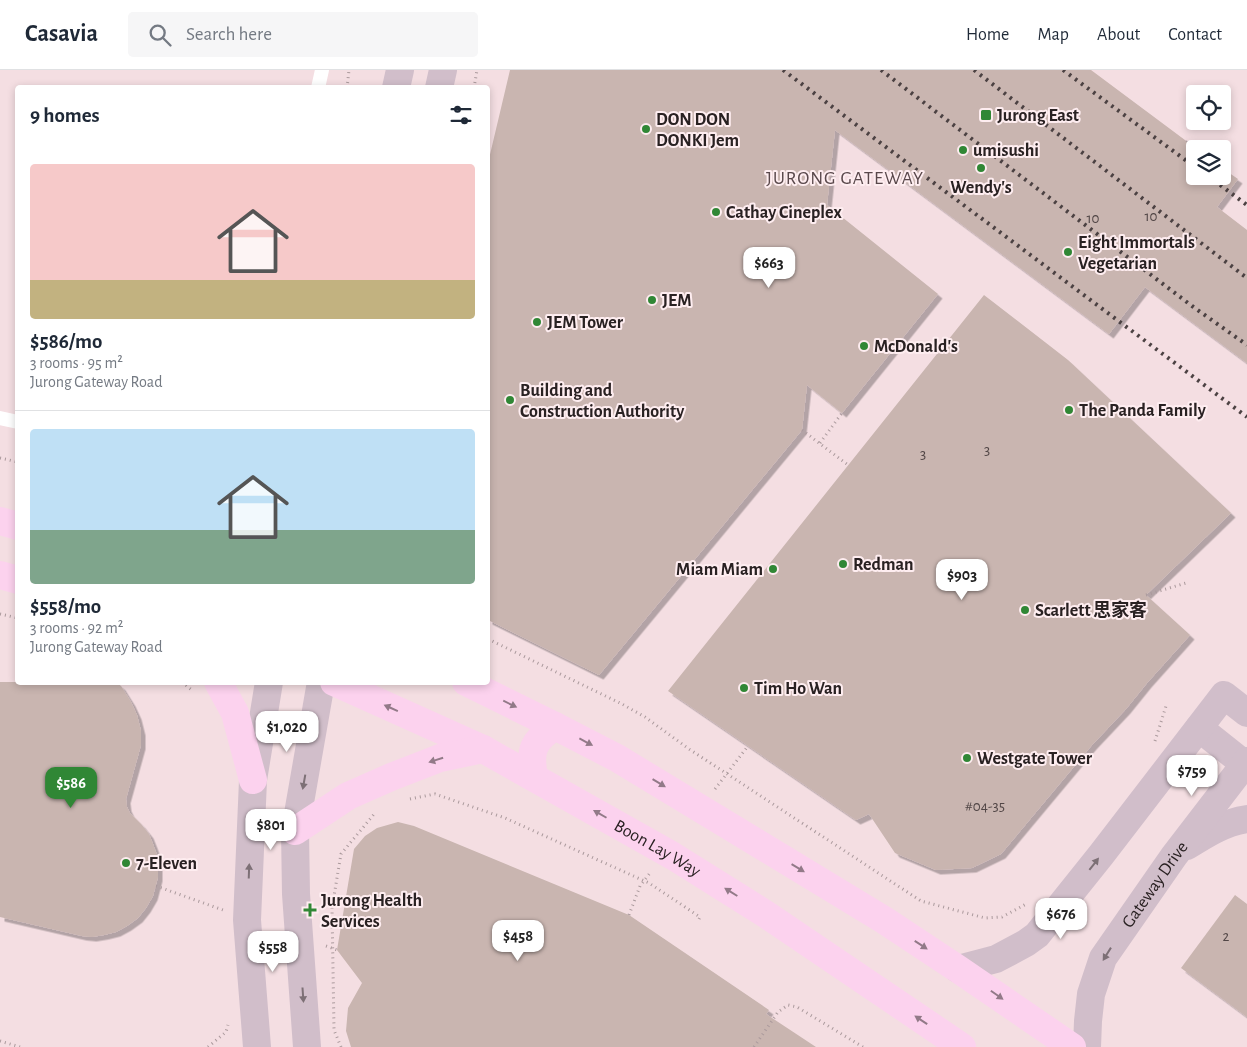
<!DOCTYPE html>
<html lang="en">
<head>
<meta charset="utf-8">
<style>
  :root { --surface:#fff; --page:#f6f6f7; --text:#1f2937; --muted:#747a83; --line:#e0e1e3; --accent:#308735 }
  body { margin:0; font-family:"Alegreya Sans","Noto Sans SC",sans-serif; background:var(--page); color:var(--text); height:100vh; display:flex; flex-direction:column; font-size:19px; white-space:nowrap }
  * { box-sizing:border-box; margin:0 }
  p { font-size:16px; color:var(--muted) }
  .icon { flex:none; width:28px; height:28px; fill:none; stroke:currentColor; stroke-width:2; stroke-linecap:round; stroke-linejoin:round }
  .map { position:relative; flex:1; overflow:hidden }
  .panel { position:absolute; left:15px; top:15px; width:475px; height:600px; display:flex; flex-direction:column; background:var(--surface); border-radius:5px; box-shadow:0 2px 8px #0003 }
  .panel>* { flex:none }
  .buttons { position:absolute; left:1186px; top:15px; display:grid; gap:10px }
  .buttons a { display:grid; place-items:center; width:45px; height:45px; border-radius:5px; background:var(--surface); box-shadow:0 2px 8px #0003; font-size:25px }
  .price { position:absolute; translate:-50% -42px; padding:0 11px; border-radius:10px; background:#fff; color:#222; font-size:16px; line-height:32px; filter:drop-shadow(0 1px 2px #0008) }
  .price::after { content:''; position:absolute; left:50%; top:30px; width:15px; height:11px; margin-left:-8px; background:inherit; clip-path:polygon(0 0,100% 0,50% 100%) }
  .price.on { background:var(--accent); color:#fff }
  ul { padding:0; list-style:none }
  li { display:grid; align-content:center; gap:10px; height:265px; padding:0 15px }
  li+li { border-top:1px solid var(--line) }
  li span { display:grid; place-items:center; height:155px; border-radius:5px; color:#555 }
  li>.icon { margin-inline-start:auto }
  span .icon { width:90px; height:90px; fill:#fffc; stroke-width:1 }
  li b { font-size:21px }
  h2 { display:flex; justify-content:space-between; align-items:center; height:60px; padding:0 15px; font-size:21px }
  header { display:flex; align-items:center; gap:30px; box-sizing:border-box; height:70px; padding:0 25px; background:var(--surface); border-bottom:1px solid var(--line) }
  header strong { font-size:24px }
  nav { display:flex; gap:28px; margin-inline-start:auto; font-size:18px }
  .search { width:350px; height:45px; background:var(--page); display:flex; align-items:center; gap:12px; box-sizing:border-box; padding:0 18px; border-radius:5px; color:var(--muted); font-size:19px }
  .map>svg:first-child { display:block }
  .building { fill:#c9b5b0; filter:url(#shadow) }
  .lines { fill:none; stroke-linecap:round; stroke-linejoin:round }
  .path { stroke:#aa999c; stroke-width:3; stroke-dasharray:1 4; stroke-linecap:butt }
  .lane { stroke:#fff; stroke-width:14 }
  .secondary { stroke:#d1beca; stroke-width:28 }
  .primary { stroke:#fcd2ee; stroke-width:28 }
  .rail { stroke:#4b4142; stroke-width:4; stroke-dasharray:2.5 5; stroke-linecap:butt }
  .oneway { fill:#927a88 }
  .oneway2 { fill:#7d7076 }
  .poi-dot { fill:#308735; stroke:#feedf0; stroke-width:2 }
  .labels { text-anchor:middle; stroke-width:4; stroke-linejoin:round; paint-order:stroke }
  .number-label { font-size:15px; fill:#514646 }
  .poi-label { font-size:18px; font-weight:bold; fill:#292122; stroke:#feedf0; text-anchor:start }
  .street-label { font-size:18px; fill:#292122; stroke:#feedf0 }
  .neighbourhood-label { font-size:19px; letter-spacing:1px; fill:#59484b; stroke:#feedf0 }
</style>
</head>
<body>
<header>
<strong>Casavia</strong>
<div class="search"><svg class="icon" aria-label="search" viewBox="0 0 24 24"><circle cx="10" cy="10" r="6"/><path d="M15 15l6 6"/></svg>Search here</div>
<nav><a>Home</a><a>Map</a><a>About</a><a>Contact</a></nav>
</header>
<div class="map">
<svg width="1247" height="977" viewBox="0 0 1247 977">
  <defs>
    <filter id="shadow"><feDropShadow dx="4.5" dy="4.5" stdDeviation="0" flood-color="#0004"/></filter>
  </defs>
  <rect width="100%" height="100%" fill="#f4dee2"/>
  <g class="building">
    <polygon points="510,0 1091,0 1197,79 1195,79 1195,106 1222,106 1222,98 1238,109 1217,137 1247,160 1247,293 1145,217 1109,264 835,60 827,135 938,224 842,343 807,315 802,360 599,605 488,550 488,93"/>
    <polygon points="984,225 1068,290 1231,443 1146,525 1190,565 1147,613 1126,639 1092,675 1001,784 972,798 936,800 895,783 869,744 856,750 668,621"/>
    <polygon points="0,612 116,612 121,616 131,632 137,645 141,661 141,675 126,729 127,737 130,743 141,754 149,764 153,774 157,785 158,796 158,807 153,826 146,838 138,848 127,856 116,862 104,865 92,867 82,866 0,847"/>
    <polygon points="398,752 414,756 629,845 769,940 766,944 816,977 351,977 346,961 348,938 362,913 337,880 354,779 365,766 377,758"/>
    <polygon points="1235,825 1247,834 1247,947 1181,898"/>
  </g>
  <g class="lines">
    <g class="path">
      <polyline points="347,18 349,0"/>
      <polyline points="474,18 477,0"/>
      <polyline points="1187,72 1189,68"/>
      <polyline points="802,360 848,395"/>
      <polyline points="820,373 842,343"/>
      <polyline points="0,388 18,392"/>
      <polyline points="1146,525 1186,513"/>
      <polyline points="0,544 18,548"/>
      <polyline points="488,569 622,634 645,647 689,679 921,831 985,848 1002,847 1028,833"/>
      <polyline points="182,612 193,621"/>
      <polyline points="1155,671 1167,633"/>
      <polyline points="715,719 748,676"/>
      <polyline points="410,729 435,724 505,748 649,813 700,847 698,851"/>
      <polyline points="156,816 223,840"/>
      <polyline points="629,845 640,816 650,803"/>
      <polyline points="326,876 337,880"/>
      <polyline points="0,971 20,977"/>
      <polyline points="208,977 226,962 228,955"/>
      <polyline points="341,977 334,960 332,838 341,784 375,743"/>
      <polyline points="754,977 778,942 788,935 797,937 863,977"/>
    </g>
    <g class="lane">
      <polyline points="318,18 322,0"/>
      <polyline points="0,348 18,352"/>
    </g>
    <g class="secondary">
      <polyline points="396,18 400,0"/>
      <polyline points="439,18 443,0"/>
      <polyline points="1199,658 1247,696"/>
      <path d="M1187,776c19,-12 38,-24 60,-27"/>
      <polyline points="958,899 996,889 1026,873 1037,865 1101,785 1224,625 1247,643"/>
      <polyline points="257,977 247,850 253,710 269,612"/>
      <polyline points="307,977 296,824 295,761 321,612"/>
      <path id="s1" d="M1087,977l1,-26 3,-27 12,-36 71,-102 73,-95"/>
    </g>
    <g class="primary">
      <polyline points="0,451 18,456"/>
      <polyline points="0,505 18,510"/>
      <polyline points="218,612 235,643 253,710"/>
      <path id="s2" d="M334,612l149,67 190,107 94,59 195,132"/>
      <polyline points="466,612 555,656 617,688 884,850 958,899 1072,977"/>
      <path d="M534,707c-5,-27 -1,-36 21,-51"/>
      <polyline points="295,761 348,726 391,707 440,688 483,679"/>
    </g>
    <g class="rail">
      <polyline points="783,0 1247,347"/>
      <polyline points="881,0 1192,236 1247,275"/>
      <polyline points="974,0 1247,208"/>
      <polyline points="1063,0 1195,97"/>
      <polyline points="1208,106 1247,135"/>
    </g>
  </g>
  <defs><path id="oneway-solid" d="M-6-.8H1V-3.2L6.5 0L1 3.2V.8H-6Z" transform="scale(1.25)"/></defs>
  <g class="oneway">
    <use href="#oneway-solid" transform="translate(510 634) rotate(26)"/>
    <use href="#oneway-solid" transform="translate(391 638) rotate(-156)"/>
    <use href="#oneway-solid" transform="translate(586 672) rotate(28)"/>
    <use href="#oneway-solid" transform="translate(436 690) rotate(162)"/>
    <use href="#oneway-solid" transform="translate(659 713) rotate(31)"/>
    <use href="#oneway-solid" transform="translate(600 744) rotate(-150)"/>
    <use href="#oneway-solid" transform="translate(798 798) rotate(31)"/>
    <use href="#oneway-solid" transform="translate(731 822) rotate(-148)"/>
    <use href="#oneway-solid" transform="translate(921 875) rotate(33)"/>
    <use href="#oneway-solid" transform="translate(997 925) rotate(35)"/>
    <use href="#oneway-solid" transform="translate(921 950) rotate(-146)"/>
  </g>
  <g class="oneway2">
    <use href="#oneway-solid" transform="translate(304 712) rotate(100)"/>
    <use href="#oneway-solid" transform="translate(1094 794) rotate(-52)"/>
    <use href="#oneway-solid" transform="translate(249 801) rotate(-88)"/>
    <use href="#oneway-solid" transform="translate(1107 884) rotate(122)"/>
    <use href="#oneway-solid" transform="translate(303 925) rotate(86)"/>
  </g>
  <g class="poi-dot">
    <rect x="980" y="39" width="12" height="12" rx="2.5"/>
    <circle cx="646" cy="59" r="5"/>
    <circle cx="963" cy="80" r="5"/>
    <circle cx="981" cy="98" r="5"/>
    <circle cx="716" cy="142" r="5"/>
    <circle cx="1068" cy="182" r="5"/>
    <circle cx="652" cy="230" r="5"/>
    <circle cx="537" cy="252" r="5"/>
    <circle cx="864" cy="276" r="5"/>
    <circle cx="510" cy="330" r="5"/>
    <circle cx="1069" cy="340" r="5"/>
    <circle cx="843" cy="494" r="5"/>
    <circle cx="773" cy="499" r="5"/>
    <circle cx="1025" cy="540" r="5"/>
    <circle cx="744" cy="618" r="5"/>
    <circle cx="967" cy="688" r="5"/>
    <circle cx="126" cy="793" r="5"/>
    <path d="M307.5 832.5h5v5h5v5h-5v5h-5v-5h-5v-5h5z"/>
  </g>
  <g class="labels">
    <g class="number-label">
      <text x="1151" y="151">10</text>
      <text x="1093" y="153">10</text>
      <text x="987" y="385">3</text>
      <text x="923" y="389">3</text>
      <text x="985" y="741">#04-35</text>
      <text x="1226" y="871">2</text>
    </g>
    <g class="poi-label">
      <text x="997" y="51">Jurong East</text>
      <text x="656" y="55">DON DON<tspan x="656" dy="21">DONKI Jem</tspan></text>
      <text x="973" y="86">umisushi</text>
      <text x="981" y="123" text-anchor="middle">Wendy's</text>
      <text x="726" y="148">Cathay Cineplex</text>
      <text x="1078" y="178">Eight Immortals<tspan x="1078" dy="21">Vegetarian</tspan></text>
      <text x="662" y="236">JEM</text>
      <text x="547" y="258">JEM Tower</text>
      <text x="874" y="282">McDonald's</text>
      <text x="520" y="326">Building and<tspan x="520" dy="21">Construction Authority</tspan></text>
      <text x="1079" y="346">The Panda Family</text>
      <text x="853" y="500">Redman</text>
      <text x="763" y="505" text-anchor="end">Miam Miam</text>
      <text x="1035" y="546">Scarlett 思家客</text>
      <text x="754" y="624">Tim Ho Wan</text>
      <text x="977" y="694">Westgate Tower</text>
      <text x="136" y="799">7-Eleven</text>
      <text x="321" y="836">Jurong Health<tspan x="321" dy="21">Services</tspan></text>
    </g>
    <g class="street-label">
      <text dy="6" stroke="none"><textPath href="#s2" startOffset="364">Boon Lay Way</textPath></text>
      <text dy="6" stroke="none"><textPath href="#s1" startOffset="181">Gateway Drive</textPath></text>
    </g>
    <g class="neighbourhood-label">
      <text x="845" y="114">JURONG GATEWAY</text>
    </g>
  </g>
</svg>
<div class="buttons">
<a><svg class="icon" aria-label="locate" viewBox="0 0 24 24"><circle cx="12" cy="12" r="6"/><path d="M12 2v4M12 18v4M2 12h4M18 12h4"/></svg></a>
<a><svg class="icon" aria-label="layers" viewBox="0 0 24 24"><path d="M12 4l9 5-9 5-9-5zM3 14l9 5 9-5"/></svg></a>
</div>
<b class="price" style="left:769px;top:219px">$663</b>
<b class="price" style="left:962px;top:531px">$903</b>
<b class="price" style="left:287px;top:683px">$1,020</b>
<b class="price" style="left:1192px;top:727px">$759</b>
<b class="price on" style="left:71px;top:739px">$586</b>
<b class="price" style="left:271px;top:781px">$801</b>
<b class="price" style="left:1061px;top:870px">$676</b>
<b class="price" style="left:518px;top:892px">$458</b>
<b class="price" style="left:273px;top:903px">$558</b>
<section class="panel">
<h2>9 homes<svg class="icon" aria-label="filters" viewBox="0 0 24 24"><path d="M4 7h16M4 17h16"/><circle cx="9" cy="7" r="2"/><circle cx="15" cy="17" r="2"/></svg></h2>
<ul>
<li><span style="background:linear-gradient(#f6c9c9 75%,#c2b280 0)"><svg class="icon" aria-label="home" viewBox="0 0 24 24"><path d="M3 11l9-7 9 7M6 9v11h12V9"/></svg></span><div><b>$586/mo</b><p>3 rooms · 95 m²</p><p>Jurong Gateway Road</p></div></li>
<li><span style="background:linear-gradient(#bfe0f5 65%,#7fa58c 0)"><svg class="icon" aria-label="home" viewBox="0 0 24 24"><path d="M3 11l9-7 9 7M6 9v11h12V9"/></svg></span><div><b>$558/mo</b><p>3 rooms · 92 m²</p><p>Jurong Gateway Road</p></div></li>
</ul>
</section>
</div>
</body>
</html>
